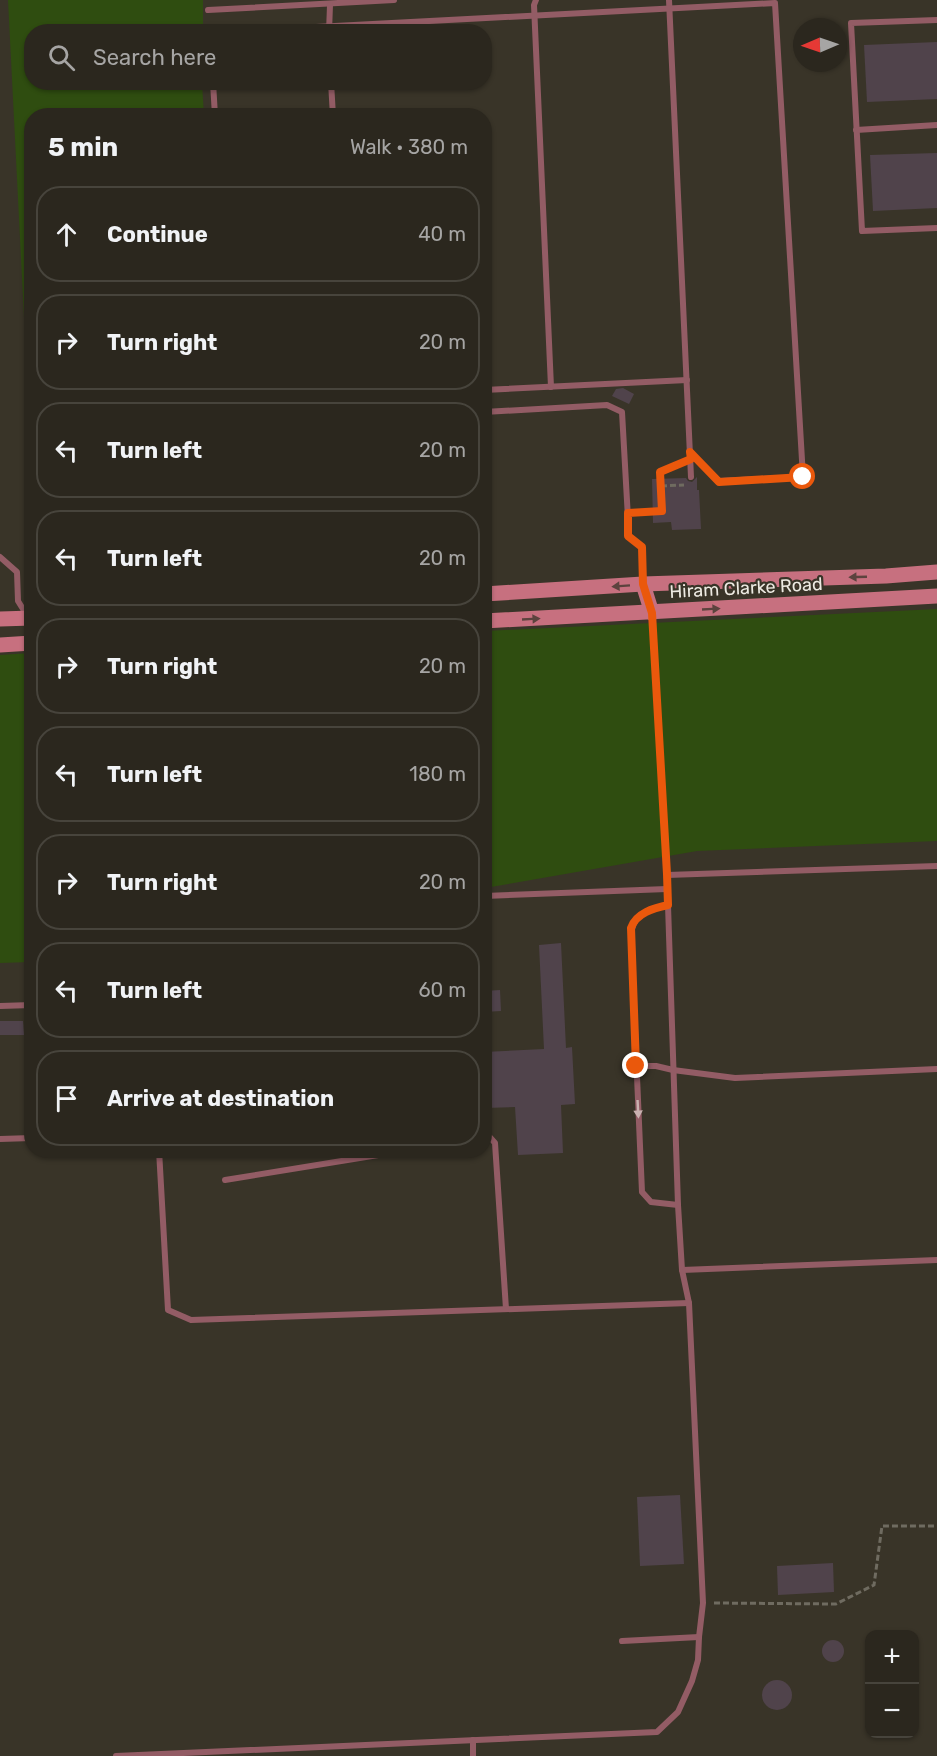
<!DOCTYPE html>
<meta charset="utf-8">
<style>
:root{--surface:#2b271e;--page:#332f27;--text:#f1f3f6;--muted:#a6a5a4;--line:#47443c}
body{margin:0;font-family:Rubik,sans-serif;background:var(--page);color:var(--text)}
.controls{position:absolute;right:18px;bottom:18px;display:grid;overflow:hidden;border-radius:12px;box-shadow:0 2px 4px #0004}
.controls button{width:54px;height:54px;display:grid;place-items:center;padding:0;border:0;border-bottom:2px solid var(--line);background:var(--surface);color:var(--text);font:30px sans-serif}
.compass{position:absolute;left:793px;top:18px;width:54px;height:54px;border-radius:50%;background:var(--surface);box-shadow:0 2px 4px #0004;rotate:268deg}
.stop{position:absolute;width:18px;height:18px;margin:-14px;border:4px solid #ea580c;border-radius:50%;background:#fff}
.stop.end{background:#ea580c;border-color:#fff;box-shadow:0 2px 6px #0008}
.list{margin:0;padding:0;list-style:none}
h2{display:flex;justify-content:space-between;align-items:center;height:78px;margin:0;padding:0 24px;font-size:26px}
h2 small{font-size:20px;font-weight:400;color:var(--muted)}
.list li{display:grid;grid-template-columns:39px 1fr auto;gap:18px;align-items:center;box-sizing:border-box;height:96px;margin:0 12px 12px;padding:0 12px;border:2px solid var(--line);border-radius:24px}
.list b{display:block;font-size:22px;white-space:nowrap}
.list em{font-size:20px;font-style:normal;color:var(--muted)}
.icon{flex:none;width:33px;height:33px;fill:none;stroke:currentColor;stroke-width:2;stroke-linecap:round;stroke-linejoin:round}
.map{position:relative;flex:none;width:937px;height:1756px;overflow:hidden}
.search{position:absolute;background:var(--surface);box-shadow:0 2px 4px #0004;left:24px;top:24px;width:468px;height:66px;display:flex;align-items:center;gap:15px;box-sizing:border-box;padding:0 21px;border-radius:24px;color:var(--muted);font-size:22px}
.panel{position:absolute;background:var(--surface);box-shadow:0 2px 4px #0004;left:24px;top:108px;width:468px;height:1050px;border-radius:24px}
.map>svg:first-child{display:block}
.green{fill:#2f4d10}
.building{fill:#50434b}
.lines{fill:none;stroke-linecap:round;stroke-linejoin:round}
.path{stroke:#6f6b60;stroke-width:3;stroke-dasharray:6 3;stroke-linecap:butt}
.lane{stroke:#935c65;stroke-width:6}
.secondary{stroke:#c7707f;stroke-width:15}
.oneway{fill:#5c433e}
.oneway2{fill:#c9b1b0}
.route{stroke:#ea580c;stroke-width:8}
.labels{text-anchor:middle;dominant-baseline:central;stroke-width:4.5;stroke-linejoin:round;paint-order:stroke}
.street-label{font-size:18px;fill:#edeae2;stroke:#393428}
</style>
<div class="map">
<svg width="937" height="1756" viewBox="0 0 937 1756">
<rect width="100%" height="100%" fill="#393428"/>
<g class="green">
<polygon points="8,0 203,0 203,31 32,32 32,82 202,83 204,115 32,116 31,456"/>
<polygon points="937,609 937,841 697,851 485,888 485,631"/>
<polygon points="31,653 31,962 0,963 0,655"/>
</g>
<g class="building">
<polygon points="937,42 937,99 867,102 864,45"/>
<polygon points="937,153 937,208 873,211 870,155"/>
<polygon points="623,388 634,394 629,404 612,396 616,389"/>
<polygon points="697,477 697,490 699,490 701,529 672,530 671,522 653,523 652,479 686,478 688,481 692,482"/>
<polygon points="561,943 566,1048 572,1047 575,1104 561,1105 563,1153 518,1155 515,1107 484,1108 484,1052 544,1049 539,945"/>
<polygon points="500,990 501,1011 484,1012 484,991"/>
<polygon points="0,1021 23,1021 24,1035 0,1035"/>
<polygon points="680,1495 684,1564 640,1566 637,1497"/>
<polygon points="833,1563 834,1592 778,1595 777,1566"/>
<circle cx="833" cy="1651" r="11"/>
<circle cx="777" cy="1695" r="15"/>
</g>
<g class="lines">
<g class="path">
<polyline points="661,486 684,485"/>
<polyline points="638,513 662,511 660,472 682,463"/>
<polyline points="714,1603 836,1604 874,1585 882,1526 937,1526"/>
</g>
<g class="lane">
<polyline points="536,0 534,5 551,387"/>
<polyline points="669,0 691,477"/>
<polyline points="208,10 394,0"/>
<polyline points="937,20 851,23 862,231 937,228"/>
<polyline points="220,32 775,3 803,477 719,481 690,452"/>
<polyline points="329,32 330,5"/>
<polyline points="213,82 215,116"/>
<polyline points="331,82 333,116"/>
<polyline points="856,130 937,125"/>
<polyline points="484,390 687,380"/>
<polyline points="484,412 607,405 622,412 629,536 642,547 643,584"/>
<polyline points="0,557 17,572 18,601 28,617"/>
<polyline points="667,875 937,866"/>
<polyline points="484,896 667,889"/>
<path d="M668,905C647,910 631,914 631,938L642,1192L651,1202L678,1205"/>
<polyline points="0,1006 32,1005"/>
<polyline points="636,1066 656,1066 673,1070 735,1078 937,1069"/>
<polyline points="484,1133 487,1134 495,1143 506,1309"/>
<polyline points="0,1139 32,1138"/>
<polyline points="159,1150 168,1310 191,1320 689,1303"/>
<polyline points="225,1180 409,1150"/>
<polyline points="682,1270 937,1260"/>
<polyline points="622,1641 699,1637"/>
<polyline points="473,1740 473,1756"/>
<polyline points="116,1756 657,1732 678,1712 692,1681 698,1660 699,1637 703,1603 689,1303 682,1270 678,1205 667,875 652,613"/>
</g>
<g class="secondary">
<polyline points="643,584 652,613"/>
<polyline points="484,594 643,584 886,576 937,572"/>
<polyline points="0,619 32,618"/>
<polyline points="484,621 937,596"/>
<polyline points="0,645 32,643"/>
</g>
</g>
<defs><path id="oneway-solid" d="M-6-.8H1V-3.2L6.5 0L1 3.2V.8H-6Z" transform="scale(1.5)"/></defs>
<g class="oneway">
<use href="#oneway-solid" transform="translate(858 577) rotate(178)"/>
<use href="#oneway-solid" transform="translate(621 586) rotate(176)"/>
<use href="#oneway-solid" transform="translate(711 609) rotate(-3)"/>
<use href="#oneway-solid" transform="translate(531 619) rotate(-3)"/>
</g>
<use class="oneway2" href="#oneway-solid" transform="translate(638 1109) rotate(87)"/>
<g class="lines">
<path class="route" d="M636,1066L631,928C636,913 654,908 668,905L667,874L652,613L643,584L642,547L628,536V513L662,511L660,472L691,459L690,452L719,482L803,477"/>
</g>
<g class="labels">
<g class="street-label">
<text transform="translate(746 588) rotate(-3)">Hiram Clarke Road</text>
</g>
</g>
</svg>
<div class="controls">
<button>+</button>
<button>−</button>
</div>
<svg class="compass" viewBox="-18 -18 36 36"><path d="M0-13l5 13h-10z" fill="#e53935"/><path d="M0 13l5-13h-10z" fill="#a6a5a4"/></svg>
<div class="stop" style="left:803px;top:477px"></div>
<div class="stop end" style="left:636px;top:1066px"></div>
<div class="search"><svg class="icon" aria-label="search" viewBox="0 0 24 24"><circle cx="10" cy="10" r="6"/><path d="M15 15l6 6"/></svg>Search here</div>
<section class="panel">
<h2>5 min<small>Walk · 380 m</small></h2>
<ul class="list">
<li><svg class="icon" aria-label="ahead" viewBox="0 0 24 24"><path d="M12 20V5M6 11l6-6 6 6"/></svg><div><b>Continue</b></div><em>40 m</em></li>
<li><svg class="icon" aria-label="right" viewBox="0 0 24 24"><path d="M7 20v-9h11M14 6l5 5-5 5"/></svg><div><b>Turn right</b></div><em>20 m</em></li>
<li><svg class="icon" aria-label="left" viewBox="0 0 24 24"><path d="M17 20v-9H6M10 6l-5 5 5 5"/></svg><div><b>Turn left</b></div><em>20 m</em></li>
<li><svg class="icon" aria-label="left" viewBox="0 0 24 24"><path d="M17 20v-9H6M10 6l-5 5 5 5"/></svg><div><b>Turn left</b></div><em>20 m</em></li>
<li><svg class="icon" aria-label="right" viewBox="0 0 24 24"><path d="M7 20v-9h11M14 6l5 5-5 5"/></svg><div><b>Turn right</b></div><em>20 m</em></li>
<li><svg class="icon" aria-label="left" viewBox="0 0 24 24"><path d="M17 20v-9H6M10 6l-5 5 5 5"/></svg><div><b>Turn left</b></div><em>180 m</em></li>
<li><svg class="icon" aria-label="right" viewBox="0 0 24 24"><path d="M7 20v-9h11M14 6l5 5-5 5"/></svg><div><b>Turn right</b></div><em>20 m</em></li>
<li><svg class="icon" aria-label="left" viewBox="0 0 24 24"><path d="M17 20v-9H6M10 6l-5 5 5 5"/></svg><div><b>Turn left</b></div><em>60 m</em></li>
<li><svg class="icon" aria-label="arrive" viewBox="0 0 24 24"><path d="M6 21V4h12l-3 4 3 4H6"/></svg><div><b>Arrive at destination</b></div></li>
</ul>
</section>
</div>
